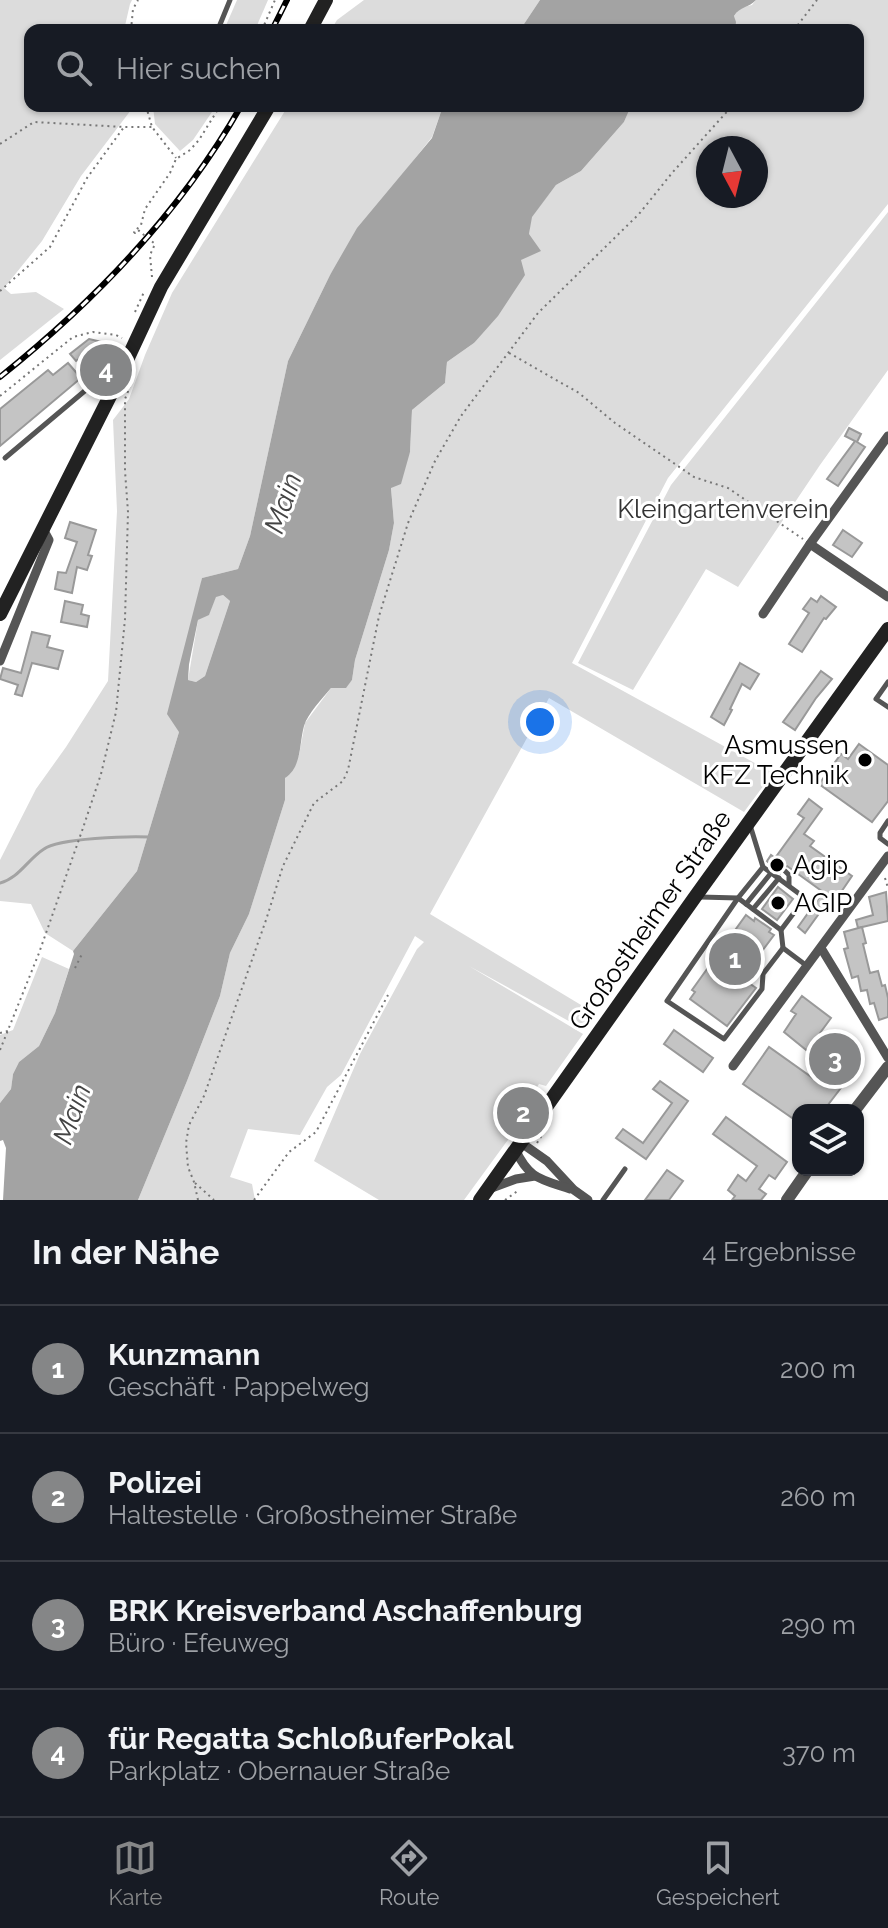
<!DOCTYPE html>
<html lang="de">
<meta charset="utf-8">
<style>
:root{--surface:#171b24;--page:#20242c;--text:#f1f3f6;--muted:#9ea1a6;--line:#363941;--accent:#858687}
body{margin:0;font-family:Raleway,sans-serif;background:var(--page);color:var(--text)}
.controls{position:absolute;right:24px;bottom:24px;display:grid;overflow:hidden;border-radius:16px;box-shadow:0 2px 6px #0004}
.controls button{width:72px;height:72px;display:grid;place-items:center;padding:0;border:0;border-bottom:2px solid var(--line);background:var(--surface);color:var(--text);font:40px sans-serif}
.compass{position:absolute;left:696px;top:136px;width:72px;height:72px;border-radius:50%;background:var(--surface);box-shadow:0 2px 6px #0004;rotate:173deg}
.you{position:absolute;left:540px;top:722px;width:28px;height:28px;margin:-20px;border:6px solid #fff;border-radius:50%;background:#1a73e8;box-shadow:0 0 0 12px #1a73e833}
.badge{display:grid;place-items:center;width:52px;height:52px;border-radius:50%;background:var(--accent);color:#fff;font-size:26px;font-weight:700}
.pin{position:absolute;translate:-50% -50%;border:4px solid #fff;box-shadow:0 2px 8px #0006}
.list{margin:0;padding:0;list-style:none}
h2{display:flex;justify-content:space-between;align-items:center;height:104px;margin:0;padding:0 32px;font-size:34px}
h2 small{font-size:26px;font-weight:400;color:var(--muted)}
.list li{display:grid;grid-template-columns:52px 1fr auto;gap:24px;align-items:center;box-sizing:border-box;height:128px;padding:0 32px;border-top:2px solid var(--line)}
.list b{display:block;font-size:30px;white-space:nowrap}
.list p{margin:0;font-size:26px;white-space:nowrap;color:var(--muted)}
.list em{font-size:26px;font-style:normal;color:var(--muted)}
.icon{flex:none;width:44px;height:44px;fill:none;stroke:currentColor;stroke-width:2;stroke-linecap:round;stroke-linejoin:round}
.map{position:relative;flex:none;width:888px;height:1200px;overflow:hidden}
.search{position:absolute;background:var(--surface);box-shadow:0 2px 6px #0004;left:24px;right:24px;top:24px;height:88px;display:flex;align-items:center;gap:20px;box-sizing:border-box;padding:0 28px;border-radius:16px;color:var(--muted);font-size:30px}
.sheet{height:616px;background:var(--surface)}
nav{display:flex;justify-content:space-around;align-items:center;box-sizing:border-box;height:112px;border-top:2px solid var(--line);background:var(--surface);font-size:22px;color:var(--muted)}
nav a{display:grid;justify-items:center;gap:4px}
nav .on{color:var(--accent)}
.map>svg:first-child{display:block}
.green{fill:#dcdcdc;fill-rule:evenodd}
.water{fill:#a3a3a3;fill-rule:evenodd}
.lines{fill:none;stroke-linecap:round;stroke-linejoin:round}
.stream{stroke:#a3a3a3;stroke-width:3}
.building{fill:#c4c4c4;stroke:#999;stroke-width:2}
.path{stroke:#777;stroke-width:2;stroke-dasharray:2 4;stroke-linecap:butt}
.service{stroke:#555;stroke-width:5}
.minor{stroke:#555;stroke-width:9}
.tertiary{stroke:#555;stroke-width:12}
.secondary{stroke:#222;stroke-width:14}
.rail-casing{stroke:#000;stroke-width:6}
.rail{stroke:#fff;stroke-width:3;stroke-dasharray:9;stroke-linecap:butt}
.poi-dot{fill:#000;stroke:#fff;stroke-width:3}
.labels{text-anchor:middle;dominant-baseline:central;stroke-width:6;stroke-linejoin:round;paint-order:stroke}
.park-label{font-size:26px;fill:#333;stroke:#fff}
.poi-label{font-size:26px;fill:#000;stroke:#fff;text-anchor:start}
.street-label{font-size:26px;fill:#000;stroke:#fff}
.water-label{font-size:28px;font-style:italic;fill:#444;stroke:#fff}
</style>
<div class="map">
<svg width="888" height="1200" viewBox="0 0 888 1200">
<rect width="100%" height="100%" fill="#fff"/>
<g class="green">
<polygon points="0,0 132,0 130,4 124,30 30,30 30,106 134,106 81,176 42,241 4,288 11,294 36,292 64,309 0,360"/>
<polygon points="237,0 268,0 255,30 224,30"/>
<polygon points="364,0 540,0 520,30 331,30 337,20"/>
<path d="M756,0H888V204L668,478L572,663L773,773L744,812L549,698L430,914L596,1014L585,1030L469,966L583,1034L546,1086L539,1084L525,1106L529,1111L464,1200H379L314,1161L360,1054L417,949L424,942L415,936L341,1075L327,1087L300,1135L248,1129L230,1177L252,1184L255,1200H138L187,1081L220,996L230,953L249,914L285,800V778L299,755L305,723L331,688L346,687L352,680L355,660L389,550L394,523L391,487L410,452L412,410L445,383L447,362L474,343L521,260L529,234L531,217L556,185L581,171L624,122L631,106H858V30H735L736,28L734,16L740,8L752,5ZM708,148H756V196H708Z"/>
<polygon points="153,106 216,106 193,140 180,151 155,124"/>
<polygon points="288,106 443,106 432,137 383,199 330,275 288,361 250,536 238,569 202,578 179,732 137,871 73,951 45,933 31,904 0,901 0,860 36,789 66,747 108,681 117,511 113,420 129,399 145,355 172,293"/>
<polygon points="888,212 888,370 820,465 738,587 706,569 633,690 578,663 671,485"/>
<polygon points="223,595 230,601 205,676 196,682 188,680 198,620 209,614 216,596"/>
<polygon points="42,957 69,969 55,1013 39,1046 19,1062 13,1074 11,1089 0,1103 0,1035 13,1030"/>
</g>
<g class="water">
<path d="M540,0H756C749,8 740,6 734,16L736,22L735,30L704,28L701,30H520Z"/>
<path d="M443,106H631L624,122L581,171L556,185L532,217L529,234L541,251L521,260L525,275L498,316L474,343L447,362L445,383L412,410L410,452L401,484L391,488L394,523L389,550L355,660L352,680L346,688H331C322,699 308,713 304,726C299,744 302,767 285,778V800L249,914L230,953L220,996L187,1081L138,1200H3L6,1148L3,1140L0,1141V1103L11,1089L13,1074L19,1062L39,1046L55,1013L74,954L73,951L137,871L179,732L167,714L202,578L238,569L250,536L288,361L330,275L357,228L432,138ZM223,595L230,601L205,676L196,682L188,680L189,664L198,620L209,615L216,597Z"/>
</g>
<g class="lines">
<path class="stream" d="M0,883C19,878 28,859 44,849C59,838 130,836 150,837"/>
</g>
<g class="building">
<polygon points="89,339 106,343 104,352 92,349 76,361 70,354"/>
<polygon points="68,363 81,378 0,446 0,409 48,370 53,375"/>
<polygon points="849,428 861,434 857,442 865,447 838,486 827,479 855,441 845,436"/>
<polygon points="70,522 96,530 88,555 92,556 87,570 77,567 72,593 55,589 58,572 66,573 77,542 65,538"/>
<polygon points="843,530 862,543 852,557 833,545"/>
<polygon points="821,596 836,607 826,619 824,618 802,652 789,644 809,613 803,609 811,598 817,602"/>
<polygon points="65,601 83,605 81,614 89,616 87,627 61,622"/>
<polygon points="32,632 50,636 47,647 63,651 58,669 32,663 22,696 15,694 18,685 0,679 3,668 21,673"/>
<polygon points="740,663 759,674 750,689 742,684 730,709 732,710 724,725 711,717"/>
<polygon points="821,671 832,679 816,698 795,730 783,722"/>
<polygon points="859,744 888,765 888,801 872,822 819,784 841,754 848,759"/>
<polygon points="809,799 822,809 804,834 814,841 810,846 852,876 835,901 831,897 805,933 798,927 823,892 787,866 782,867 780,873 767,861 771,855 775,858 804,818 798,814"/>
<polygon points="778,887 793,899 777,920 762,909"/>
<polygon points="886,892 888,921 858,928 856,920 873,915 869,897"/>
<polygon points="746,915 754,921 755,918 771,929 769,932 774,935 742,978 756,988 727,1026 690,999 695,992 692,990"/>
<polygon points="862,927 866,943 863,944 870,973 878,971 882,986 885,985 888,998 888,1017 879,1020 874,1003 870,1004 867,990 861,991 858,976 852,978 844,949 848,948 844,932"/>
<polygon points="802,996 831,1018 820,1033 860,1063 824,1110 798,1110 798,1122 743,1084 769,1047 817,1081 827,1067 784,1032 796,1014 791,1011"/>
<polygon points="674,1030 713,1058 703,1072 664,1044"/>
<polygon points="660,1081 688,1101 646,1159 616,1138 623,1129 643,1143 672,1103 653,1089"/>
<polygon points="726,1117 787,1162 775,1179 769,1175 759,1189 766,1194 761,1200 732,1200 735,1196 728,1190 738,1175 746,1181 757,1166 713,1134"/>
<polygon points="667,1170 683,1181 669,1200 645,1200"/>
</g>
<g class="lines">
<g class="path">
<polyline points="131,30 133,9 138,0"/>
<polyline points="262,30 275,0"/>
<polyline points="794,30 817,0"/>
<polyline points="146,106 152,127 176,158"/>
<polyline points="0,144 34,122 124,127 152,127"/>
<polyline points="152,277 150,255 155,244 138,230 135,233 134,232 141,225 145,209 170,173 176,159 190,150 199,140 220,106"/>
<polyline points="0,291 50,247 87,178 124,127"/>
<polyline points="135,312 144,292"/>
<polyline points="509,353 579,393 615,423 694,477 728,488 803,539"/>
<polyline points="0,396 73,337 93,332 116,335 122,338"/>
<polyline points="885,878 888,888"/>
<polyline points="75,968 83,952"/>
<polyline points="0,1033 8,1031"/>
<polyline points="0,1050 39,953 83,828 101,774 116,712 125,619 128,512 125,471 125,399 132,381"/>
<polyline points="537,1143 544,1132"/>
<polyline points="195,1183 214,1200"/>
<polyline points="198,1200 194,1182 188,1167 186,1143 189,1125 204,1096 266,920 283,866 314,803 343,781 348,770 379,616 408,523 435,461 461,416 538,313 639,214 672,173 732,106"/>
<polyline points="254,1200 289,1152 316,1132 388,995"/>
<polyline points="505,1200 519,1190"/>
</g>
<g class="service">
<polyline points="215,30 219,27 230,0"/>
<polyline points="5,458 93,384 111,392"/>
<polyline points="888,682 876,699 888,707"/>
<polyline points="888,821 880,833 880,838 888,844"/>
<polyline points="750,825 763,867 805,898 781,930 738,898 667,1001 724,1039 762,989 763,974 783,948 807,966"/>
<polyline points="785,871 789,875 789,885"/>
<polyline points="700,897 738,898 763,867"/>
<polyline points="746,904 771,873"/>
<polyline points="753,909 779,878"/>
<polyline points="781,930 783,948"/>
<polyline points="603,1200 625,1169"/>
</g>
<g class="minor">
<polyline points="810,544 888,597"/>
<polyline points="763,614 810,544 888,436"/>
<polyline points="0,661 49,540 43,529"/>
<polyline points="821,948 888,1058"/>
<polyline points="733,1066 888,856"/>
<polyline points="520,1142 547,1161 574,1190 588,1200"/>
<path d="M515,1149C529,1179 540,1179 570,1189"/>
<polyline points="489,1189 516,1179 535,1176"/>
</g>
<g class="tertiary">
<polyline points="855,1110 888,1067"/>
<polyline points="787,1200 808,1170"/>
</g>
<g class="secondary">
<polyline points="310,30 326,0"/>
<polyline points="0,614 112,392 161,287 269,106"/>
<polyline points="480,1200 695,897 888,629"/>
</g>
<defs>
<g id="rail">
<polyline points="272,30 287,0"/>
<path d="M0,377C95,301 180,213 241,106"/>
</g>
</defs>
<use href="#rail" class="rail-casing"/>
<use href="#rail" class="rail"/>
</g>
<g class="poi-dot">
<circle cx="865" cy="760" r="8"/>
<circle cx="777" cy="865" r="8"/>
<circle cx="778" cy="903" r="8"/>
</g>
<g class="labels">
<g class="park-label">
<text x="723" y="509">Kleingartenverein</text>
</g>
<g class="poi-label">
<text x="849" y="745" text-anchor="end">Asmussen<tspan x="849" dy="30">KFZ Technik</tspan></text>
<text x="793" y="865">Agip</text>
<text x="794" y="903">AGIP</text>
</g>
<g class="street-label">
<text transform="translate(650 920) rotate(-55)">Großostheimer Straße</text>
</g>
<g class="water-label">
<text transform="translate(283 503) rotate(-71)">Main</text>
<text transform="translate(72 1114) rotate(-70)">Main</text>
</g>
</g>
</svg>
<div class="controls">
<button><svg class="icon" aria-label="layers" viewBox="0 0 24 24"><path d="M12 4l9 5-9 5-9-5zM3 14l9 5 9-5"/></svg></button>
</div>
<svg class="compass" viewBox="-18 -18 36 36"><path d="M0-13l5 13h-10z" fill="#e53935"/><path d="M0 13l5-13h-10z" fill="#9ea1a6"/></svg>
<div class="you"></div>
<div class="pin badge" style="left:735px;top:959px">1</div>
<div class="pin badge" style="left:523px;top:1113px">2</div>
<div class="pin badge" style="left:835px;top:1059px">3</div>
<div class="pin badge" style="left:106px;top:370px">4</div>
<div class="search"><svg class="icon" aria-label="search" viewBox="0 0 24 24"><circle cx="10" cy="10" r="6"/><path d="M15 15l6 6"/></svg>Hier suchen</div>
</div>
<section class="sheet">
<h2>In der Nähe<small>4 Ergebnisse</small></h2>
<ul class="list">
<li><span class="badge">1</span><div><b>Kunzmann</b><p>Geschäft · Pappelweg</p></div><em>200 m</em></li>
<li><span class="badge">2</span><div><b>Polizei</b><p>Haltestelle · Großostheimer Straße</p></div><em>260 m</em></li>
<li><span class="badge">3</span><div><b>BRK Kreisverband Aschaffenburg</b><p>Büro · Efeuweg</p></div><em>290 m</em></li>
<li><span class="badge">4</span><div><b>für Regatta SchloßuferPokal</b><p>Parkplatz · Obernauer Straße</p></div><em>370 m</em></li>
</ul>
</section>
<nav>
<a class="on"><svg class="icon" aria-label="map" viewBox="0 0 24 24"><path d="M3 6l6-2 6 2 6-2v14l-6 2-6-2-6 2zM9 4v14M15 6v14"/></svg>Karte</a>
<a><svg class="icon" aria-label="directions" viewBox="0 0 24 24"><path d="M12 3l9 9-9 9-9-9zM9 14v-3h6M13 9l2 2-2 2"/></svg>Route</a>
<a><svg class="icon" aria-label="saved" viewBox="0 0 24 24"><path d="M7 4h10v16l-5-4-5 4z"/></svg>Gespeichert</a>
</nav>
